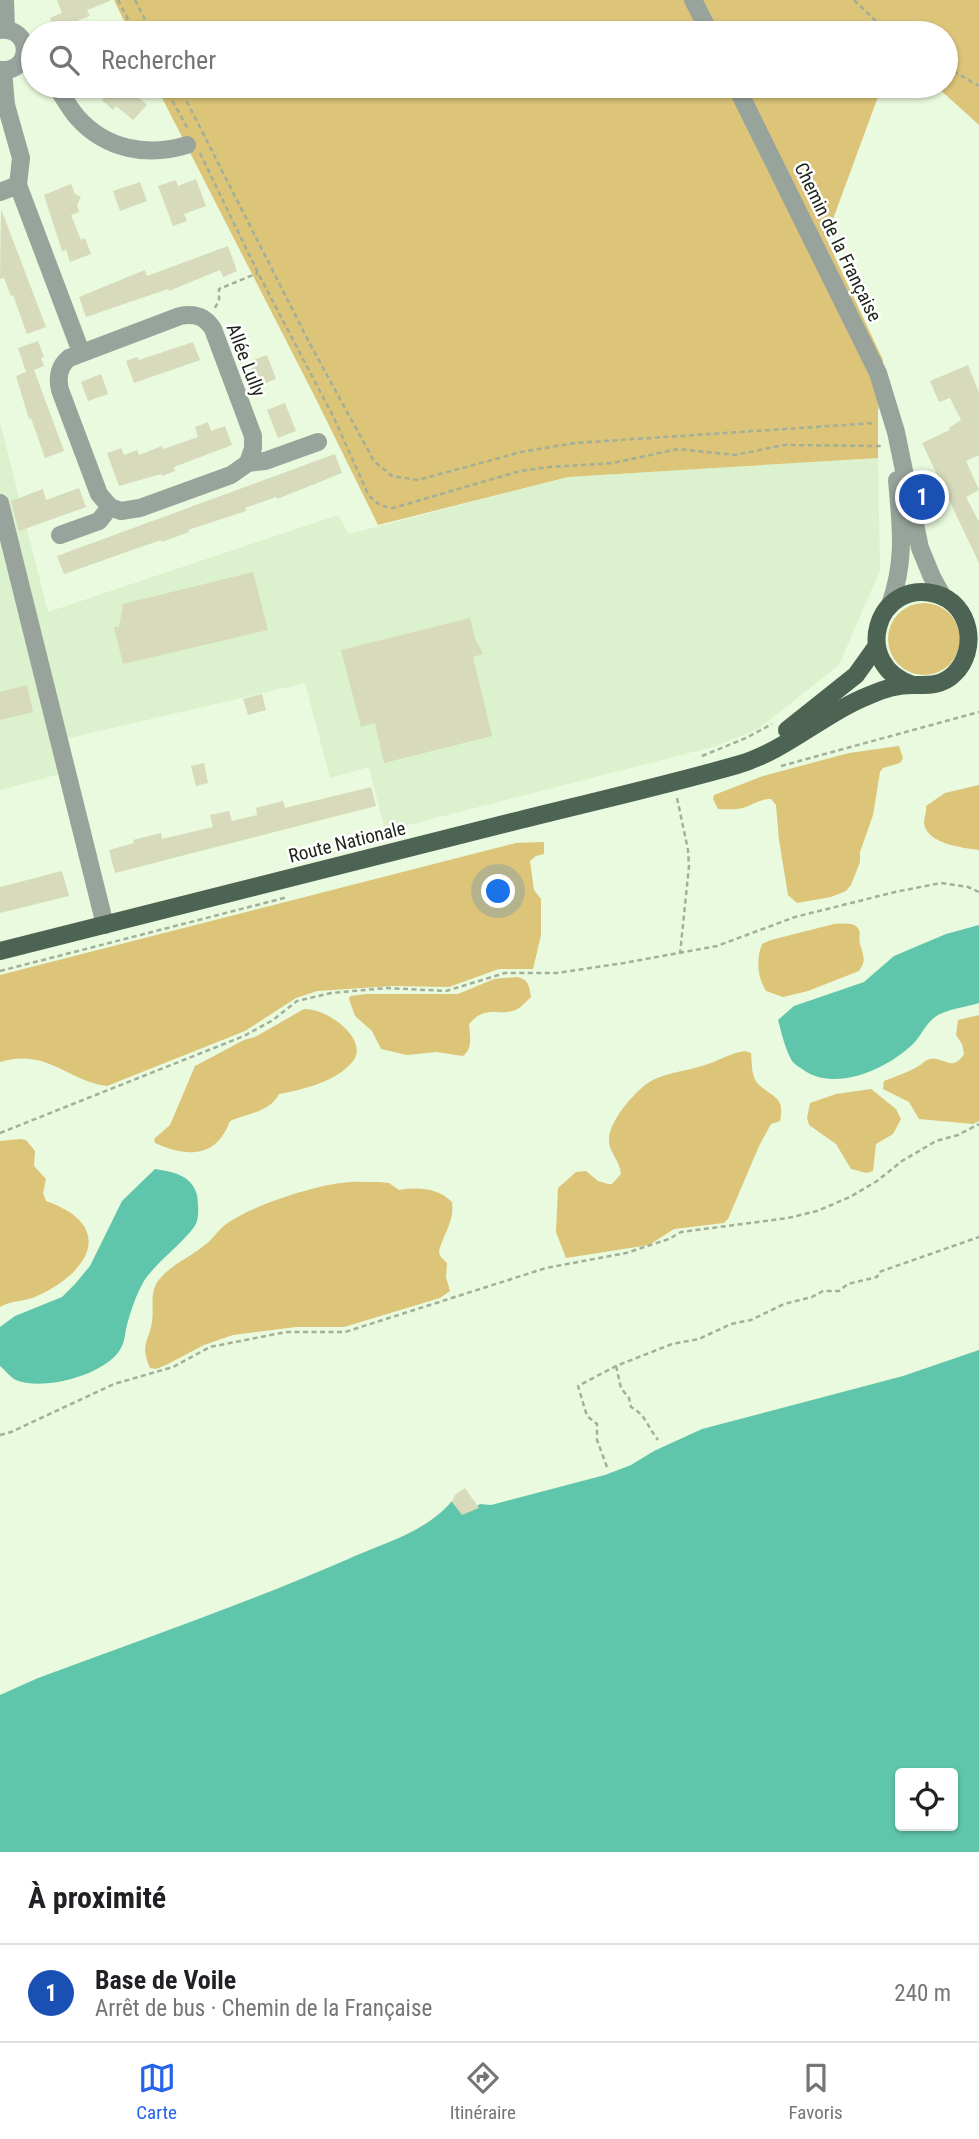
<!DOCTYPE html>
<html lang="fr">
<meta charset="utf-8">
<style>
:root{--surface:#fff;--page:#f6f6f6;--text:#202124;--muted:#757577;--line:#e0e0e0;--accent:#2563eb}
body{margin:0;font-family:"Roboto Condensed",sans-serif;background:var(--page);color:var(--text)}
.controls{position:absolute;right:21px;bottom:21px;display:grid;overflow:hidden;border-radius:7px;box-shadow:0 2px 5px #0004}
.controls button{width:63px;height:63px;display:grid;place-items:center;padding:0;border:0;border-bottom:2px solid var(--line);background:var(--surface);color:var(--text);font:35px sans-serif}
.you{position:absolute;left:499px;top:892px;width:24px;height:24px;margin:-18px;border:5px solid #fff;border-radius:50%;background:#1a73e8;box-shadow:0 0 0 10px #1a73e833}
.badge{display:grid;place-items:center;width:46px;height:46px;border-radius:50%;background:var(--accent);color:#fff;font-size:23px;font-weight:700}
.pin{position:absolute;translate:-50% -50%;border:4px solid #fff;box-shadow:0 2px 7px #0006}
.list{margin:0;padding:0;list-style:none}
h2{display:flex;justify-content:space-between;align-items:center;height:91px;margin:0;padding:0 28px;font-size:30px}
h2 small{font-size:23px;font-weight:400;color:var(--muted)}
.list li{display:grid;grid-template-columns:46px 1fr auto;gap:21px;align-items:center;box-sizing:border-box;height:98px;padding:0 28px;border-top:2px solid var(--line)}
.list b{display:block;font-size:26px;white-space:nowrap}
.list p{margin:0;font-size:23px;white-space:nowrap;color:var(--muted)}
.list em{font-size:23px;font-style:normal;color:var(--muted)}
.icon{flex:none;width:38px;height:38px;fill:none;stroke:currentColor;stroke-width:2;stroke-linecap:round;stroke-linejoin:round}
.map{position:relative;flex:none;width:979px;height:1852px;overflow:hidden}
.search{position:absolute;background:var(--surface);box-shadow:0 2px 5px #0004;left:21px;right:21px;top:21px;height:77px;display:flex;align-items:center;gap:18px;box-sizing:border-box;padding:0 24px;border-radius:38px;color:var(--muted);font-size:26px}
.sheet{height:189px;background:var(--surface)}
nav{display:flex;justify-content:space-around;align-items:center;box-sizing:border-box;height:98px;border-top:2px solid var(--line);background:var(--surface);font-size:19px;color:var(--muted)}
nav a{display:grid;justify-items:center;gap:4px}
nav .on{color:var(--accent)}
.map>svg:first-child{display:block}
.built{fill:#dcf1ce}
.green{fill:#dcc479}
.water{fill:#5fc6ab;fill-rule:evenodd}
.building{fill:#d7dabb}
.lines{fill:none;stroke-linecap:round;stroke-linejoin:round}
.path{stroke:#a2af99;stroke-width:2.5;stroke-dasharray:5 3.5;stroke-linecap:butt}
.minor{stroke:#98a49b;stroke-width:18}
.major{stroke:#4d6353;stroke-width:18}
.labels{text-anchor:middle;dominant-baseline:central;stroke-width:5;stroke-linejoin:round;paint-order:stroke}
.street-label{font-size:19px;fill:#1d2319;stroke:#fff}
</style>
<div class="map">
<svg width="979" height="1852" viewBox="0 0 979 1852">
<rect width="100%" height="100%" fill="#e9fade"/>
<polygon class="built" points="0,422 48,612 338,515 349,534 568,477 878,458 880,570 839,665 758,729 716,746 385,831 369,767 330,778 305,683 52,742 60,774 0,790"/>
<g class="green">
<polygon points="114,0 979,0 979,125 936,86 946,86 946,33 130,33"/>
<polygon points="156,86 882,86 826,238 883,360 878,411 878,458 568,477 378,525 318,403"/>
<circle cx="924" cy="639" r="36"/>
<path d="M899,746L903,758L900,763L883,768L880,772L873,815L860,852V862L851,885L846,891L831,897L797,903L788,895L779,840L776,805L771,799C760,799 753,805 743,808C735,810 726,809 718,809L713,799L714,795L763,776L849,753Z"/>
<path d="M979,785V850C964,848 926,844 924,823C924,817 927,812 926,806L945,793Z"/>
<path d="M544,842V854L536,856L530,861L534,890L541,899V935L533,969H499L449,987L393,986L317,991L296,998L245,1031L107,1086C66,1080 47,1048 0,1062V975L516,843Z"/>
<path d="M834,924C840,924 852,922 857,927C862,932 858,938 860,944C863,955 867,960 859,971L808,991L783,997L766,991C757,976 756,960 762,944L771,940Z"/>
<path d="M517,977C529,979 529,986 531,997C525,1002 520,1010 512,1011C494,1015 485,1006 469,1024C470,1036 473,1048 463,1056L436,1052L407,1055L381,1049L372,1031L355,1016L349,999L350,996L367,994H458L494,979Z"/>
<path d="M304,1009C324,1007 370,1038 353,1061C338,1081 302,1090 279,1094C269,1113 247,1113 230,1121C216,1159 186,1157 155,1143L154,1139L170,1125L195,1066L244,1040L255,1037Z"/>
<path d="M979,1015V1121L973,1124L919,1119L909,1102L883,1089L884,1081C896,1076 910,1072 920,1065C926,1062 923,1061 930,1059C944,1056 952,1073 964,1054L962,1044L956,1035L958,1020Z"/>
<path d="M745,1051L751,1053C752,1063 751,1078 759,1085C774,1098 785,1097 780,1121L771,1124L759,1146L728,1219L724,1223L674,1229L649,1245L566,1258L556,1232L558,1188L576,1172L586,1171L598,1181L608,1184H612L621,1174C620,1160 608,1152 609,1139C609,1121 637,1088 653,1080C669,1072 688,1071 705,1065C719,1061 730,1053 745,1051Z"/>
<polygon points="871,1089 896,1109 901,1119 893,1134 876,1144 873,1171 867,1173 851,1169 836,1144 809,1125 807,1118 810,1103 836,1094"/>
<path d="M20,1139L26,1140L35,1151L34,1166L46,1179L43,1193L46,1201C117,1226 89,1273 37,1296C25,1302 11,1300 0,1307V1141Z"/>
<path d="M379,1182L389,1183L399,1190C418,1187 438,1188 452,1202C455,1220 443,1235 439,1251L440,1256L447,1263L446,1277L450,1291L440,1298L344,1327H296L233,1335L204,1345L166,1365L156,1369L150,1368C140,1344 148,1344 152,1322C154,1309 150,1296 156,1284C168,1265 190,1258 206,1244C213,1239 218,1230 225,1225C251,1206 309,1187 341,1183C354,1181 367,1182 379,1182Z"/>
</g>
<g class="water">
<path d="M979,925V1003C966,1007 949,1009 938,1015C926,1022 922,1035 913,1044C888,1068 838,1092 805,1071C801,1068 795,1065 792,1061C785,1049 782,1034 778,1020L794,1006L864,982L894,956L946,934Z"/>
<path d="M155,1169C173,1172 192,1175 197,1195C198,1203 199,1213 197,1221C194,1234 154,1264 144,1281C136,1295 131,1310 127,1325C125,1332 125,1340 122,1346C110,1374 43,1392 16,1380C11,1378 5,1370 0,1366V1327L15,1316L62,1297L75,1284L90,1266L122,1201Z"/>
<path d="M979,1350V1852H0V1695L38,1678C141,1640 245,1604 346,1560C383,1543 425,1533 452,1501L464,1514L480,1504L491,1505L605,1475L631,1465L654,1451L702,1429L903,1376ZM900,1773H953V1826H900Z"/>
</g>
<g class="building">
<polygon points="57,0 110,0 110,1 87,10 90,16 55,29 50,18 62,13"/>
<polygon points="115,86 125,86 147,105 133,120 116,106 113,110 102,100"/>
<polygon points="196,179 206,206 184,214 187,221 173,226 158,186 176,180 178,186"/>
<polygon points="140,182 147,201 120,211 113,191"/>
<polygon points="71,184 75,194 81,197 77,205 79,212 71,215 81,240 85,238 91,254 70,262 66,250 62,251 44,195"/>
<polygon points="1,209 46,327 27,334 13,295 11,296 4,278 0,279"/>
<polygon points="228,246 237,271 223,277 220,270 169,291 168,289 86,317 79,297 145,270 147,276"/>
<polygon points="38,341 44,357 41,358 44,366 34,370 64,451 45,458 31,418 29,419 16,376 26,372 18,348"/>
<polygon points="193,342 200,360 134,383 126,361 137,357 139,360"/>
<polygon points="267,355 276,379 258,386 248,362"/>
<polygon points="968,365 979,393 979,455 966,461 979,490 966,497 979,522 979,563 922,443 950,430 949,428 961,420 950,398 939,402 930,381"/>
<polygon points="101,374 108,394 88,401 81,382"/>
<polygon points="285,403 296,431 278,438 267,410"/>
<polygon points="208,422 211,431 225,426 232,445 174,467 175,471 162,476 161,474 119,486 107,453 121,448 124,455 137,450 139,455 162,446 163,449 198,437 195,427"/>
<polygon points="335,454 342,473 277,499 276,497 245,508 246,511 188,530 189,532 162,542 161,540 64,574 57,556"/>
<polygon points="79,488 86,507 19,531 11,501 43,489 46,500"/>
<polygon points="253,572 268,630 123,664 114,627 119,627 123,604"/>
<polygon points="470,618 475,639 483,654 473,657 492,736 384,763 375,723 361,727 341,650"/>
<polygon points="27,685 33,712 0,720 0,692"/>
<polygon points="262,694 266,710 248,715 243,699"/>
<polygon points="204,763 208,783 196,786 191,766"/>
<polygon points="371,787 376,806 115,873 109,850 134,843 133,840 161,833 162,839 213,827 210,815 229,811 232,821 257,815 256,808 283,801 285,808"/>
<polygon points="62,871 69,896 0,913 0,887"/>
<polygon points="465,1488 479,1508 462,1515 452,1502 455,1495"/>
</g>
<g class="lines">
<g class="path">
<polyline points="118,0 135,33"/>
<polyline points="135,0 152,33"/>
<polyline points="854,0 888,33"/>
<polyline points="946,67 979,86"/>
<polyline points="164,86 188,129"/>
<polyline points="179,86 310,344 374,461 392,476 418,480 521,452 575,443 875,423"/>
<path d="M200,153L258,273L334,418L368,494C375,503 382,507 393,508L520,471L549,467L613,463L678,449L735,455L784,445L881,446"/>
<polyline points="215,308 219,300 219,289 258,273"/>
<polyline points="702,756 746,738 772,724"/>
<polyline points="781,766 979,712"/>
<polyline points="677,798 688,850 689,866 680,954"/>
<polyline points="0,971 288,897"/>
<polyline points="0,1133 244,1036 273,1020 297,1001 331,993 387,988 446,991 505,973 557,973 624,963 717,946 795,917 895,892 941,883 968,887 979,892"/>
<path d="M616,1366L621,1388L629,1398L631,1407C646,1415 647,1426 658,1440"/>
<polyline points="0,1435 11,1432 114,1384 173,1367 210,1347 286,1332 345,1332 546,1268 626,1253 669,1239 681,1232 788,1218 817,1211 850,1197 877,1181 902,1161 936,1141 958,1135 979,1124"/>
<polyline points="607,1467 597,1440 597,1424 587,1416 578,1386 616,1366 672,1344 699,1339 731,1324 751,1320 784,1304 812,1297 823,1291 839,1291 848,1284 877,1277 879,1272 979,1237"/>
</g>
<g class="minor">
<polyline points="5,0 6,29"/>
<polyline points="693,0 710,33"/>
<path d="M0,30C33,27 33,73 0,70"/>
<polyline points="3,70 6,105 21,158 18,185"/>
<path d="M56,86C63,96 69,108 77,117C106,150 148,157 187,145"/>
<polyline points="736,86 878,373 896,432 920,548 932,577 943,597"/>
<polyline points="18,185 81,352"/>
<polyline points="0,192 18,185"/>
<polyline points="0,503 105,925"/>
<path d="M110,507L99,494L60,390C57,378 59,366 69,358L180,316C195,313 205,316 213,329L253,436V448L248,463"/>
<polyline points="60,535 99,521 110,507 121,511 140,508 231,475 248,463 265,461 318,442"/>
<path d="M890,605C906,559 901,527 897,480"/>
</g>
<g class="major">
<polyline points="787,730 856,675 876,647"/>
<path d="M0,951C170,908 341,865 512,822C587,803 663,786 737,765C786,751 824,713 870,695C883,689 899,685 913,685C928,685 942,686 954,674C979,650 971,604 936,594C876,578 850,665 913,685"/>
</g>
</g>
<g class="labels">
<g class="street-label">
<text transform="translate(838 242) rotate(64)">Chemin de la Française</text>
<text transform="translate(246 360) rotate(69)">Allée Lully</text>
<text transform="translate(347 842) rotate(-14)">Route Nationale</text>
</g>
</g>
</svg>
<div class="controls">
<button><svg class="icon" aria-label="locate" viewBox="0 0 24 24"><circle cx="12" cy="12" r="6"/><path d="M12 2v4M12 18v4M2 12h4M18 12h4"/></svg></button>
</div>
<div class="you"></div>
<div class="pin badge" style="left:922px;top:497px;background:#1a4fb4">1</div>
<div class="search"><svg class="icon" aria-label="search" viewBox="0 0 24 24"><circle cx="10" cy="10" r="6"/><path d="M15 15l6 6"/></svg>Rechercher</div>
</div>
<section class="sheet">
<h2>À proximité<small></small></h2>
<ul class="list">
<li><span class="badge" style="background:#1a4fb4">1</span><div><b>Base de Voile</b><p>Arrêt de bus · Chemin de la Française</p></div><em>240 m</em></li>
</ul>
</section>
<nav>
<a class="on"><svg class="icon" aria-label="map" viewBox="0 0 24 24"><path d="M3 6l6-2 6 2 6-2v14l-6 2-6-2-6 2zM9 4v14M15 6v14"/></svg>Carte</a>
<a><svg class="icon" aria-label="directions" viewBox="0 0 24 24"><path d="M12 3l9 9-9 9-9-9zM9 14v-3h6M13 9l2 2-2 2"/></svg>Itinéraire</a>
<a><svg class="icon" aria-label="saved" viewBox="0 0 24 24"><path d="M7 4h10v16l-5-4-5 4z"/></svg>Favoris</a>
</nav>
